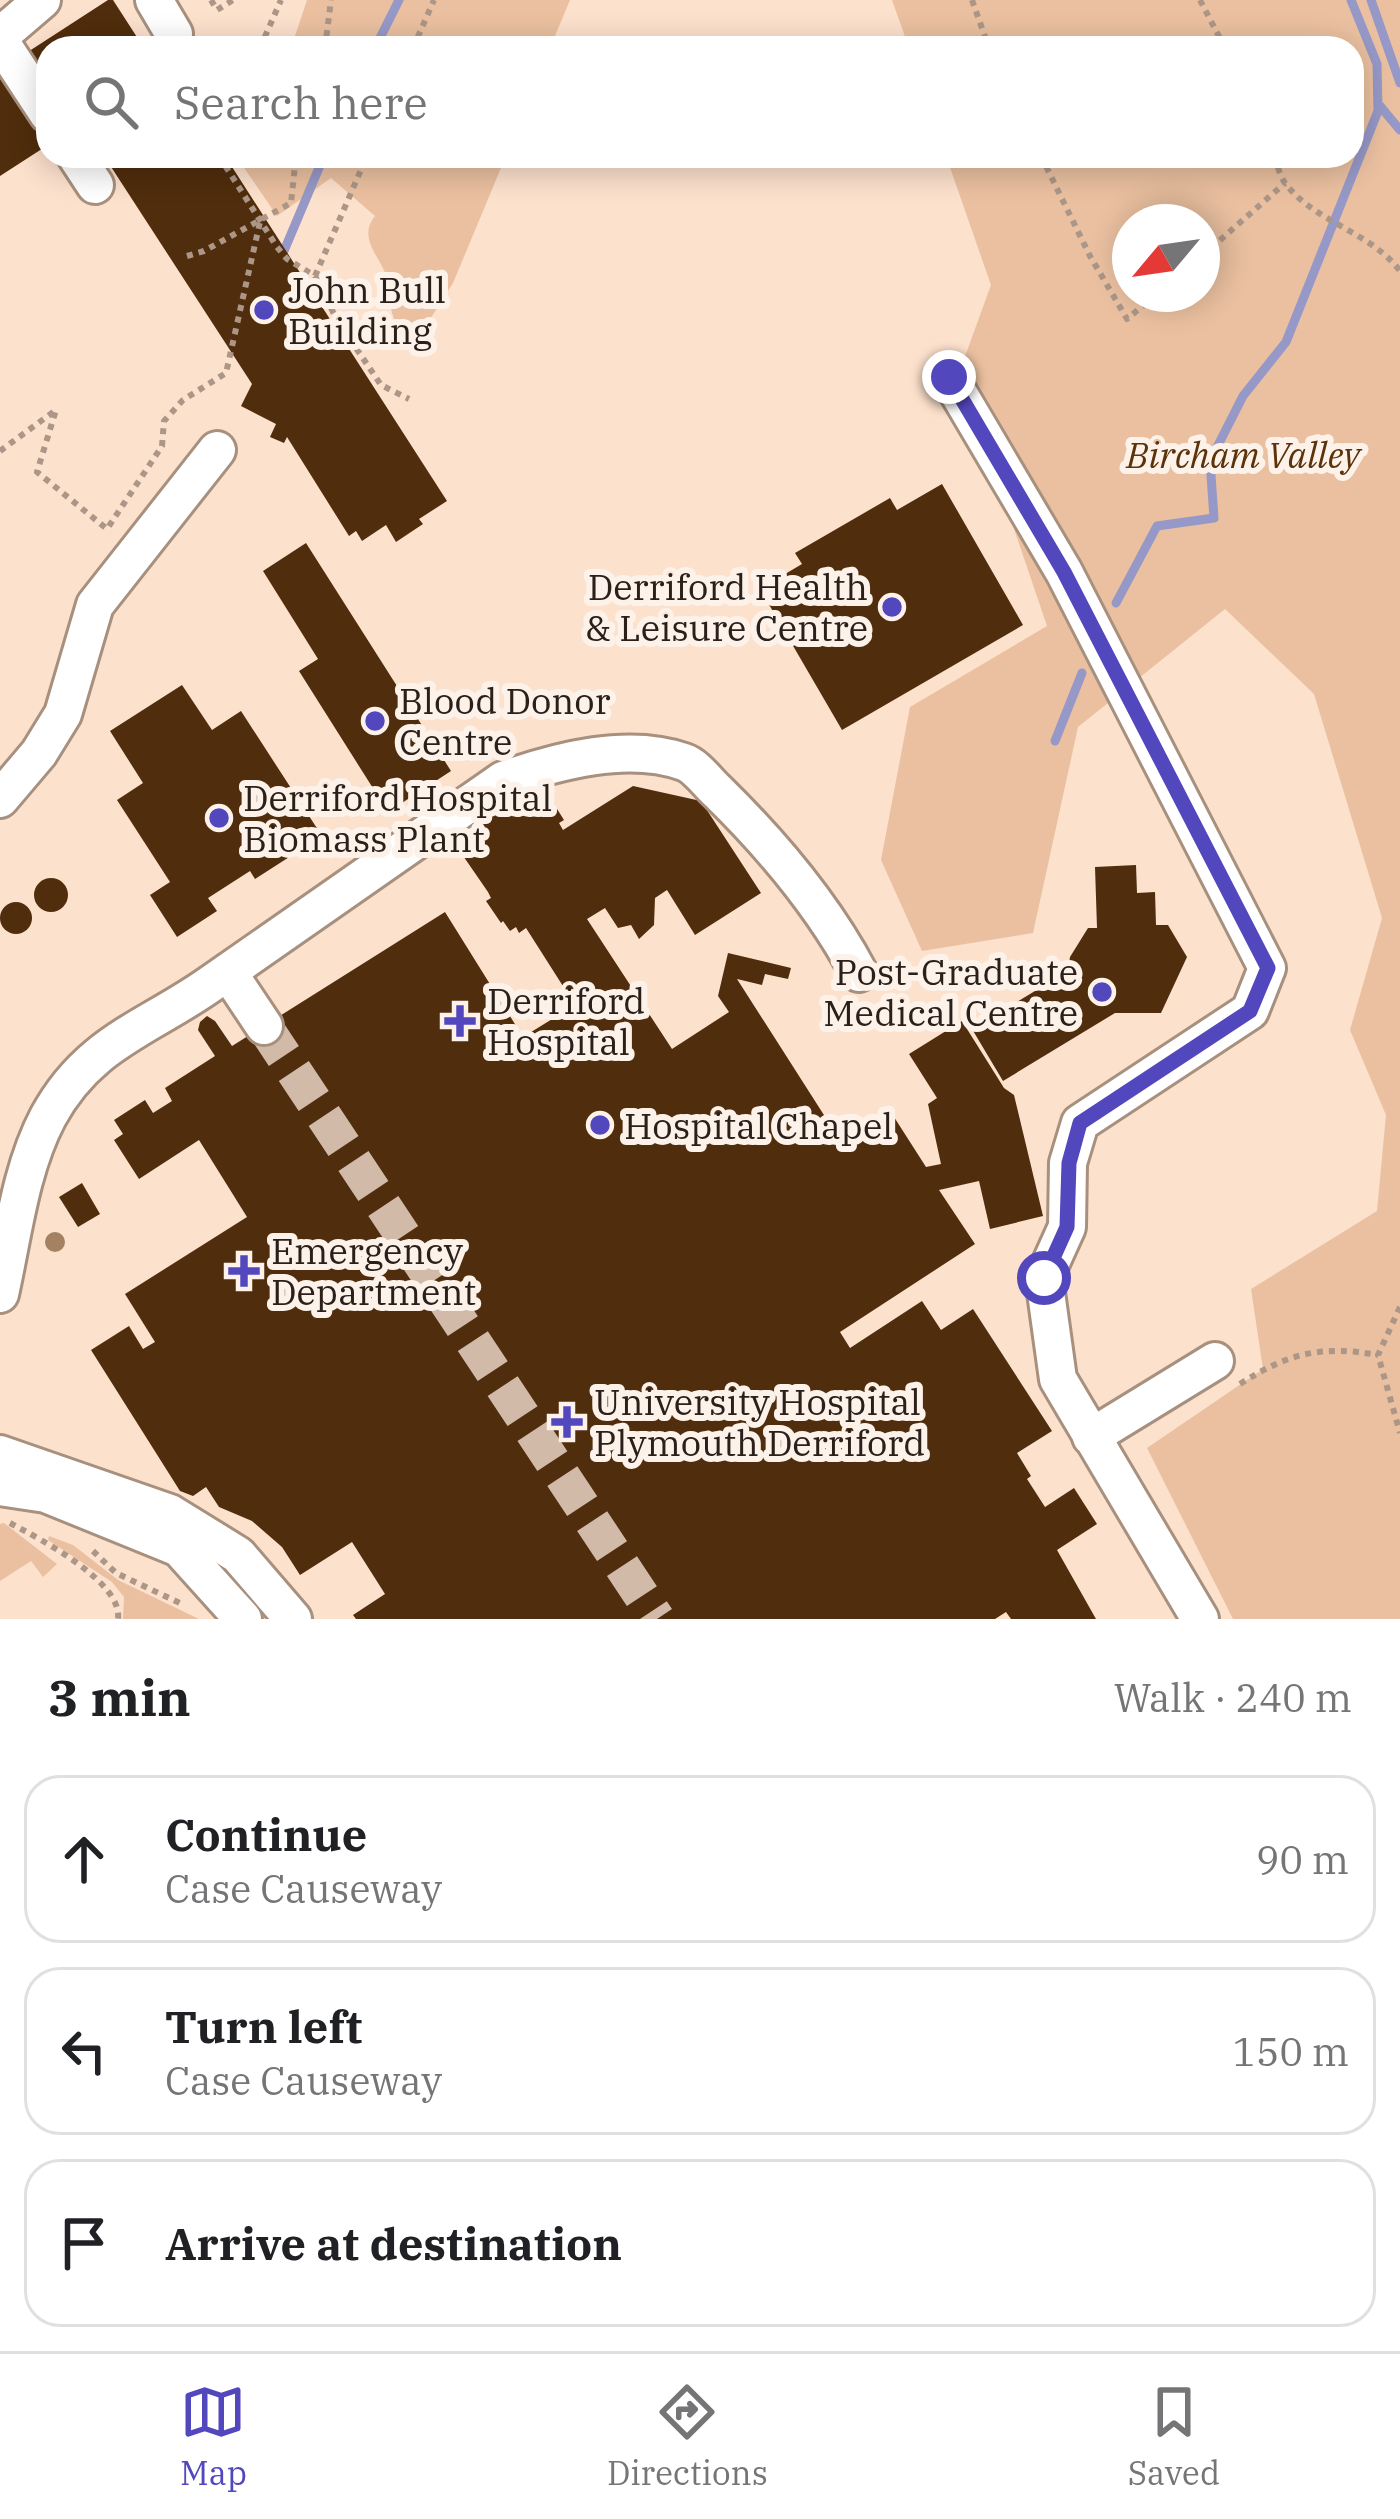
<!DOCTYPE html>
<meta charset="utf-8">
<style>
:root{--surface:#fff;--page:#f6f6f6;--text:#202124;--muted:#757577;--line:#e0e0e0;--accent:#5347be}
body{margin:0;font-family:"IBM Plex Serif",serif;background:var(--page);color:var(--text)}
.compass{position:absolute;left:1112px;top:204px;width:108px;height:108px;border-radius:50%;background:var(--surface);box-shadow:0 6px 30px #0003;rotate:241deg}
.stop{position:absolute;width:36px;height:36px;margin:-27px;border:9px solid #5347be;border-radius:50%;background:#fff}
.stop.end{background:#5347be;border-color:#fff;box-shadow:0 3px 12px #0008}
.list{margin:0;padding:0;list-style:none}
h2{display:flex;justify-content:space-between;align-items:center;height:156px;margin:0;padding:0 48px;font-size:51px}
h2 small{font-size:39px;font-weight:400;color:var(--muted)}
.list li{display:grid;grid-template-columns:78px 1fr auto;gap:36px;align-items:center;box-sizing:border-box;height:168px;margin:0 24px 24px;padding:0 24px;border:3px solid var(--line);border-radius:36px}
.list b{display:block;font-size:45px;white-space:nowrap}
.list p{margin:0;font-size:39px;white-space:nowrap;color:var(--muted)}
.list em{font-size:39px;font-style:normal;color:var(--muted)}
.icon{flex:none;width:66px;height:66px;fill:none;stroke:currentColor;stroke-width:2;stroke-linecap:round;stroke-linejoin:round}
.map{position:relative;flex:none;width:1400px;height:1619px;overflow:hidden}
.search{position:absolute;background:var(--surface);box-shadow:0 6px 30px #0003;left:36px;right:36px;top:36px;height:132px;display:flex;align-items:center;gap:30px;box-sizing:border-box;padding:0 42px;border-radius:36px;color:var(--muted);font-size:45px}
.sheet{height:732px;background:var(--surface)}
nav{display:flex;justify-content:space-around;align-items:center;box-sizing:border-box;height:168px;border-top:3px solid var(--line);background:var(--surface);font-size:33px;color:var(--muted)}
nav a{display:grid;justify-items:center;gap:6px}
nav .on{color:var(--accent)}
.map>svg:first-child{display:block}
.green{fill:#eac0a0;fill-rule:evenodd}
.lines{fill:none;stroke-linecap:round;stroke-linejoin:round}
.stream{stroke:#9698c7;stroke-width:9}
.building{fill:#502d0c}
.minor-tunnel{stroke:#d2baa9;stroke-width:36;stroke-dasharray:36 18;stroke-linecap:butt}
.minor-casing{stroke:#a8907e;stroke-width:42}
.path{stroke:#ab9687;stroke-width:6;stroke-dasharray:6 6;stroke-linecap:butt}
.minor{stroke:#fff;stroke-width:36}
.tree{fill:#a38161}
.route{stroke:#5347be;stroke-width:15}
.poi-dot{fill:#5347be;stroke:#fcf2ea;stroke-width:4.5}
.labels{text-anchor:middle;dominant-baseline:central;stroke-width:12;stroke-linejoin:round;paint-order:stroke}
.poi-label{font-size:36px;fill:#2a2019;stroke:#fcf2ea;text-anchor:start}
.park-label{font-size:36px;font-style:italic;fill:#5b3209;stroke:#fcf2ea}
</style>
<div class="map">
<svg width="1400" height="1619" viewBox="0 0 1400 1619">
<rect width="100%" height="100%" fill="#fce1cd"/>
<g class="green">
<polygon points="307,0 570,0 550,48 291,48"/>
<path d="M892,0H1400V1619H1233L1147,1448L1263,1369L1251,1289L1377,1211L1386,1115L1350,1030L1382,918L1314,694L1225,609L1078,727L1033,933L922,951L881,860L910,707L1047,626L960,370L991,285L946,156H1352V48H909ZM1130,222H1202V294H1130Z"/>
<path d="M236,156H506L453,283L427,324L409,328L396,323C389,309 391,301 389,286C386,260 355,241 375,216L331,178L277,216Z"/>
<polygon points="4,1523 57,1564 43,1577 31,1561 0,1581 0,1524"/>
<polygon points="49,1536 73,1545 118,1580 199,1619 123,1619 124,1597 112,1582 48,1540"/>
</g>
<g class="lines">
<g class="stream">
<polyline points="1371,0 1400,83"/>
<polyline points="375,48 399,0"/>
<polyline points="1380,106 1400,130"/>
<polyline points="281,258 324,156"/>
<polyline points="1116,603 1157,526 1214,518 1210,461 1243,396 1286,342 1378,111 1377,64 1351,0"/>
<polyline points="1055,741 1082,673"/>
</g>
</g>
<g class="building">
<polygon points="108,0 113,0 144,48 48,48 48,145 0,176 0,70"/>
<polygon points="104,156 225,156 447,501 419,519 423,524 396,542 386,525 362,541 356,531 349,536 287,437 284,443 270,437 276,424 241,406 252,384"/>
<polygon points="942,484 1023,625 842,730 760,589 802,564 795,553 890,498 897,510"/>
<polygon points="306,543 451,771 388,812 299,671 318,659 263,571"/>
<polygon points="182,685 212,730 241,711 322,836 255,879 250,871 208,898 217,911 177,937 150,895 170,882 117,800 143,783 110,731"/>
<polygon points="537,777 564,820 559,823 563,830 633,786 701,801 761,893 695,935 667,890 655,898 654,925 639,939 631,925 618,928 605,908 587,919 672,1049 729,1012 718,996 728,953 791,968 788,979 765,974 762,985 737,979 845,1148 894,1117 926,1167 941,1164 928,1104 937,1098 909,1054 962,1021 1004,1088 1014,1095 1043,1216 990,1229 979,1181 939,1190 975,1244 840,1332 850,1348 922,1301 941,1330 973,1309 1052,1431 1017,1453 1031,1476 1027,1479 1045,1507 1074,1488 1097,1524 1057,1550 1096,1619 1011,1619 1006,1612 995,1619 356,1619 353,1615 385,1594 352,1542 300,1575 282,1547 252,1521 219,1507 206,1487 193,1496 180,1491 91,1350 129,1326 143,1349 155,1342 125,1294 247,1217 199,1140 139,1179 114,1140 123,1134 114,1120 145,1100 153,1113 172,1101 165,1088 215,1056 198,1030 200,1022 207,1016 215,1021 232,1046 445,912 523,1037 575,1005 526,928 519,933 516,927 510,931 503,921 501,923 486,901 491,898 488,892 448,834"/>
<polygon points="1136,865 1137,893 1155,892 1156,925 1168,925 1187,957 1161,1013 1115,1013 1003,1081 972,1029 1068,971 1070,957 1088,928 1097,928 1095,867"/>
<circle cx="51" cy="895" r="17"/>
<circle cx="16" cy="918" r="16"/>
<polygon points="82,1183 100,1214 78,1227 59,1197"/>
</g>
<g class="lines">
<polyline class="minor-tunnel" points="264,1026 657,1619"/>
<defs>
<g id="minor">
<polyline points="154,0 174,34"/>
<polyline points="0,36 42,0"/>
<polyline points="0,41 48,114"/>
<polyline points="76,156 95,185"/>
<polyline points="949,377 1064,572 1267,968 1250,1011 1080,1123 1068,1163 1067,1227 1044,1278 1058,1379 1200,1619"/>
<polyline points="0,799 39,753 63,714 95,605 217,450"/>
<polyline points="228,972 264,1026"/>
<path d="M0,1294C13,1236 20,1170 48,1117C88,1043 146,1029 209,985C307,916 405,848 503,780C557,761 628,742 684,762C696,766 708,783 718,792C773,846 823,905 859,973"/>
<polyline points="1091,1437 1215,1361"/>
<polyline points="0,1454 170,1513 238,1555 293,1619"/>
<polyline points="0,1487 46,1494 179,1548 243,1619"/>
</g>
</defs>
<use href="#minor" class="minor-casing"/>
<g class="path">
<polyline points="211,0 217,10 233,0"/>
<polyline points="972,0 989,48"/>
<polyline points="1200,0 1225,48"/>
<polyline points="260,48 281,0"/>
<polyline points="325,48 331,0"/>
<polyline points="413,48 434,0"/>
<polyline points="219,156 277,247 287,259 315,276 337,320 381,385 409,399"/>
<polyline points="1041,156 1090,256 1127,319 1157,294"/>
<path d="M1274,156C1277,164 1280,176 1285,183C1314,222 1371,232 1400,271"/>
<polyline points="187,256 204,251 291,203 296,156"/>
<polyline points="1202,256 1285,183"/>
<polyline points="315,276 367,156"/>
<polyline points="0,451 56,410 37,472 107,529 162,446 164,421 183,400 226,373 260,222"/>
<polyline points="1400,1307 1378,1355 1400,1433"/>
<path d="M1240,1384C1288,1353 1322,1345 1378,1355"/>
<path d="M10,1523C40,1539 123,1582 118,1619"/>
<polyline points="93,1551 116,1573 184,1605"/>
</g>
<use href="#minor" class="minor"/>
</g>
<circle class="tree" cx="55" cy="1242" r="10"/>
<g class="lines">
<polyline class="route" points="949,377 1064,572 1268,968 1250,1011 1080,1123 1069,1163 1067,1227 1044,1278"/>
</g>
<g class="poi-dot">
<circle cx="264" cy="310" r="12"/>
<circle cx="892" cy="607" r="12"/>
<circle cx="375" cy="721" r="12"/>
<circle cx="219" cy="818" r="12"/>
<circle cx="1102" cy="992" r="12"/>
<path d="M454 1003h12v12h12v12h-12v12h-12v-12h-12v-12h12z"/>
<circle cx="600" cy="1125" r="12"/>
<path d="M238 1253h12v12h12v12h-12v12h-12v-12h-12v-12h12z"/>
<path d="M561 1404h12v12h12v12h-12v12h-12v-12h-12v-12h12z"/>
</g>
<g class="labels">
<g class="poi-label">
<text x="288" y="289">John Bull<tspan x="288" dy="41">Building</tspan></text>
<text x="868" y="586" text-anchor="end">Derriford Health<tspan x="868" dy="41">&amp; Leisure Centre</tspan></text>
<text x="399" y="700">Blood Donor<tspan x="399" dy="41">Centre</tspan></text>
<text x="243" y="797">Derriford Hospital<tspan x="243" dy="41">Biomass Plant</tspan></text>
<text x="1078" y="971" text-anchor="end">Post-Graduate<tspan x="1078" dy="41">Medical Centre</tspan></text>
<text x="487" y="1000">Derriford<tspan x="487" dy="41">Hospital</tspan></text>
<text x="624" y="1125">Hospital Chapel</text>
<text x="271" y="1250">Emergency<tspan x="271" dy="41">Department</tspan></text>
<text x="594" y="1401">University Hospital<tspan x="594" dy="41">Plymouth Derriford</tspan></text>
</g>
<g class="park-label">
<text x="1243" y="454">Bircham Valley</text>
</g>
</g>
</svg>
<svg class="compass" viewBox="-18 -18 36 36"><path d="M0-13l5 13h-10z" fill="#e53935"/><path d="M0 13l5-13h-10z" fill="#757577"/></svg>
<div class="stop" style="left:1044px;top:1278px"></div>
<div class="stop end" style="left:949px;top:377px"></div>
<div class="search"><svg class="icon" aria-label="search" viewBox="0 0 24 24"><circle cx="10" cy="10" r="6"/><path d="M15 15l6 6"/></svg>Search here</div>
</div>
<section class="sheet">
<h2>3 min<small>Walk · 240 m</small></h2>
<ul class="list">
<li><svg class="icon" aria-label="ahead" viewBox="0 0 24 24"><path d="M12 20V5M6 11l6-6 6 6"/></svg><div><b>Continue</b><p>Case Causeway</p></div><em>90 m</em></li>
<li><svg class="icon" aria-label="left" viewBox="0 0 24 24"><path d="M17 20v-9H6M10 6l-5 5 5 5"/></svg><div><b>Turn left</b><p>Case Causeway</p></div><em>150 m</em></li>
<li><svg class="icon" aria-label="arrive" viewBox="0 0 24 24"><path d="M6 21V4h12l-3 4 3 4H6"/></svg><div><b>Arrive at destination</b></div></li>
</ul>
</section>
<nav>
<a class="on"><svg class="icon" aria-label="map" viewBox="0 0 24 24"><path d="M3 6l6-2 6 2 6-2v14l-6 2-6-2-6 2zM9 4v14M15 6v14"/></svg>Map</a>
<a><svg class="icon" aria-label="directions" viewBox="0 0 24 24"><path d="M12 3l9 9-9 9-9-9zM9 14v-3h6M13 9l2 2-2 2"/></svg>Directions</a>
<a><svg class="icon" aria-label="saved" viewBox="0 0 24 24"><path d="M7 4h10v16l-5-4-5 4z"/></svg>Saved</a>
</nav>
